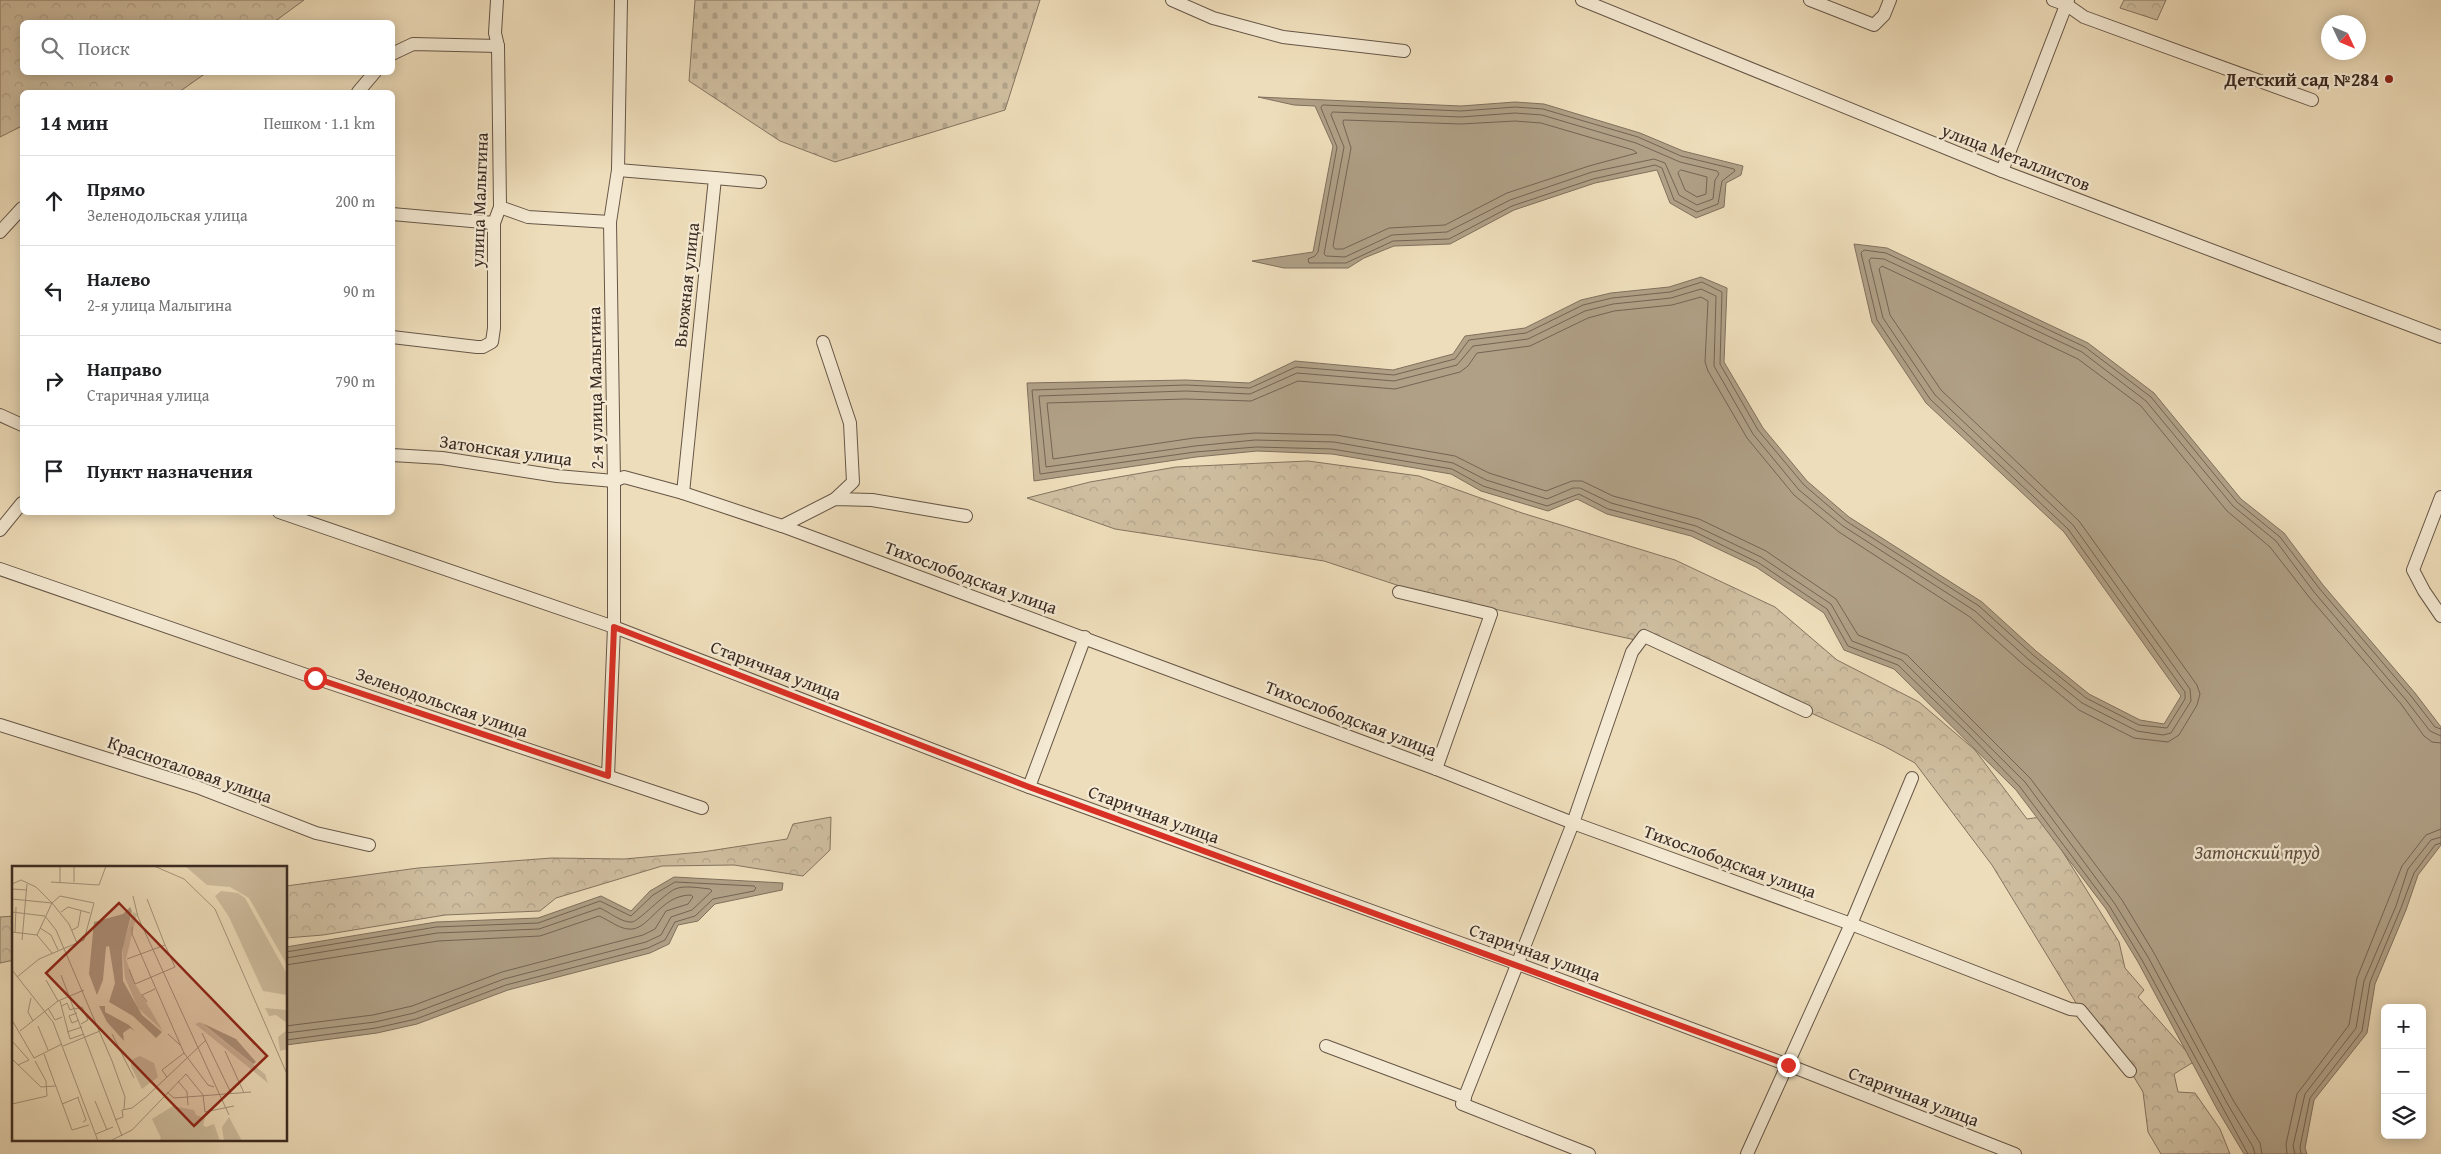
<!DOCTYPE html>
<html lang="ru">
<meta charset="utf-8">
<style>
:root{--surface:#fff;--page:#f6f6f6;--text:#202124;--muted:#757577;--line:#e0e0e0}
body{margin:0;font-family:"Gentium Book Plus",serif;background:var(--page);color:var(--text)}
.controls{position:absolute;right:15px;bottom:15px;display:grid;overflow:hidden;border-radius:8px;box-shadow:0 2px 12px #0003}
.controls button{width:45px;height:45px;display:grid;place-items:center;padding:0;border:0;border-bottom:1px solid var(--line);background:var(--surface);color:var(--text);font:25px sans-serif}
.compass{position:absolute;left:2321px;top:15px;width:45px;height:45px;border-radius:50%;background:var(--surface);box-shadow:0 2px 12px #0003;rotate:134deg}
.stop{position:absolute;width:15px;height:15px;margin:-11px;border:4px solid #d93025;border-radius:50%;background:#fff}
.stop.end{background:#d93025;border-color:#fff;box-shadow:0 1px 5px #0008}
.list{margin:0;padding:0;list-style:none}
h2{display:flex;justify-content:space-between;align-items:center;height:65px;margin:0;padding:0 20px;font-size:21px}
h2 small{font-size:16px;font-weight:400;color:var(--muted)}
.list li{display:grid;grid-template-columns:32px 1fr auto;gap:15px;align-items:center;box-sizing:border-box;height:90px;padding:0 20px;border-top:1px solid var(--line)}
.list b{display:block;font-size:19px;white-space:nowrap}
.list p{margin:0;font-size:16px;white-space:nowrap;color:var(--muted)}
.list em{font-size:16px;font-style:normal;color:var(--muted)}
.icon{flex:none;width:28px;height:28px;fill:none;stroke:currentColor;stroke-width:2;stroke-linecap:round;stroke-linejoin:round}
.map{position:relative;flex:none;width:2441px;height:1154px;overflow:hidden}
.search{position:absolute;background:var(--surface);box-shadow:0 2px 12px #0003;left:20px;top:20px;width:375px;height:55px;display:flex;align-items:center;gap:12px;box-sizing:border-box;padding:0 18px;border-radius:8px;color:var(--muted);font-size:19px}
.panel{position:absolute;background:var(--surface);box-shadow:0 2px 12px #0003;left:20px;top:90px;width:375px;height:425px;border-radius:8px}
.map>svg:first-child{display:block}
.forest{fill:url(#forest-crowns);stroke:#847460}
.cemetery{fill:url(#cemetery-stones);stroke:#847460}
.water{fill:#b0a086;stroke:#80705e}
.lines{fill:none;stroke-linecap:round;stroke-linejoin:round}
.shore{stroke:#746454;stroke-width:1}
.street-casing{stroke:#665647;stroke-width:14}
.street{stroke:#f4e9d2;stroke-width:12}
.route{stroke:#d93025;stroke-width:6}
.poi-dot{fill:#8f2418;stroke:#f4e9d2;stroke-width:2}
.labels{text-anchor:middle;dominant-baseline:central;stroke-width:4.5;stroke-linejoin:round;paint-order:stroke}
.poi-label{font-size:18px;font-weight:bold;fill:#392921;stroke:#f4e9d2;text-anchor:end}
.street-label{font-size:18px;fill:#392921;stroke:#f4e9d2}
.water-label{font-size:19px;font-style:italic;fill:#5d4d3f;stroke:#f4e9d2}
.inset-road{fill:none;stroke:#a6957d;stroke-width:1}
.view{fill:#8f2418;fill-opacity:0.15;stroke:#8f2418;stroke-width:2.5}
.inset-edge{fill:none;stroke:#392921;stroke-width:2.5}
</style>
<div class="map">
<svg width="2441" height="1154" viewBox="0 0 2441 1154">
<defs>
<pattern id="forest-crowns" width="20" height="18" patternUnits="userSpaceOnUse" patternTransform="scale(1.25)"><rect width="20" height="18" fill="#cfbea0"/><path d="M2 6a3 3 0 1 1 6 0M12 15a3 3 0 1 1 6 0" fill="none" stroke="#b2a38a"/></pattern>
<pattern id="cemetery-stones" width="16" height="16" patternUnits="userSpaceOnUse" patternTransform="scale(1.25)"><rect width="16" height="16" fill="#cfbea0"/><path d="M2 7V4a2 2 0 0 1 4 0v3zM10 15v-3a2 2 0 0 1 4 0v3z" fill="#b2a38a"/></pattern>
</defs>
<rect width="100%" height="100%" fill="#eeddba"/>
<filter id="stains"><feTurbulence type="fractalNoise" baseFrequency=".004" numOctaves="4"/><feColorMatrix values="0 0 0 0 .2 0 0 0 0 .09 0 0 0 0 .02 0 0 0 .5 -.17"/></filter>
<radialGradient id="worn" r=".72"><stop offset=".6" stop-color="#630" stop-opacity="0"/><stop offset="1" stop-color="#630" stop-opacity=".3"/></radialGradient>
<g class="forest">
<polygon points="0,0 304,0 274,22 22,22 22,72 206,73 179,92 22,92 22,126 0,137"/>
<polygon points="2124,0 2166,0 2157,20 2120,8"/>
<polygon points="1308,461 1419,476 1522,513 1675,560 1775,607 1837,660 1919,702 1975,750 2027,819 2041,817 2119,942 2125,968 2144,990 2138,997 2195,1061 2174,1074 2178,1092 2195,1093 2220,1129 2230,1154 2161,1154 2148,1132 2143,1092 2103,1026 2084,1016 1992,865 1915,763 1884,746 1663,646 1421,593 1324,561 1115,529 1027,498 1090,482 1176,467"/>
<polygon points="831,817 830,850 803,876 734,865 662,866 556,898 540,911 445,915 323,935 286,938 286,886 418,868 552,858 624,859 702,852 787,839 793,824"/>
<polygon points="14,916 14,960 0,963 0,917"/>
</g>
<polygon class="cemetery" points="695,0 1040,0 1005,110 835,162 780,141 689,81"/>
<g class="water">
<polygon points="1258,97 1461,106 1515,102 1544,104 1640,133 1683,151 1743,166 1741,175 1726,183 1724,207 1696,218 1670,203 1657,170 1595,183 1514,210 1450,244 1394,246 1364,258 1348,268 1284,268 1252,261 1313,252 1333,146 1315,106 1294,105"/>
<polygon points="1854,244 1887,248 2088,343 2154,393 2241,499 2284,533 2323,585 2415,693 2441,727 2441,845 2418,875 2406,910 2375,984 2367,1033 2314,1100 2305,1148 2307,1154 2244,1154 2217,1109 2138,962 2106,909 2016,790 1894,669 1844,650 1824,613 1756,567 1691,536 1607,514 1577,499 1548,511 1481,491 1451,474 1332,454 1257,451 1196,457 1034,481 1027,383 1186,380 1249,383 1295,361 1393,370 1453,354 1465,336 1525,328 1581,300 1611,293 1669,287 1701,277 1727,288 1724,362 1763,428 1807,481 1849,517 1982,602 2036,651 2089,694 2140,720 2164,724 2181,696 2064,532 1926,403 1872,322"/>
<polygon points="674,877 783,883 782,890 715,904 698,921 678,925 669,944 650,953 508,990 417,1024 377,1033 286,1045 286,947 436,922 538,918 601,896 631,911 650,891"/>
</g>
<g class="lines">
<g class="shore">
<polygon points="1323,105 1461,111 1515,107 1543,109 1638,137 1681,156 1734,169 1735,171 1722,181 1718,204 1697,212 1674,200 1662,168 1655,165 1593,179 1512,206 1449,239 1393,241 1346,263 1309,263 1308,259 1315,256 1318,252 1337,147 1321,108"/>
<polygon points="1333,112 1461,117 1515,113 1542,115 1636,143 1680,162 1717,171 1719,174 1715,180 1713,199 1697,205 1679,195 1665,163 1654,159 1592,172 1510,200 1447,232 1392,235 1345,257 1326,256 1324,254 1344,147 1331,115"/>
<polygon points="1344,120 1461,124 1515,121 1541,123 1633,150 1637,153 1589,166 1507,193 1445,225 1389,228 1343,249 1335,249 1333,246 1351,148 1343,123"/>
<polygon points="1681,170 1707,177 1706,194 1697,197 1685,190 1678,173"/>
<polyline points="286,952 436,927 538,923 600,901 631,916 653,895 675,882 754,886 756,888 754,891 713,899 695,916 675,922 665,940 648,948 506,985 416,1019 376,1028 286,1040"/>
<path d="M286,958L437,933L539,929L600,908C609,912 622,923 632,922C639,921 663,895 675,889C684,885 700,888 710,889L712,891L692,910L671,917L661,935L646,942L504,979L414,1013L375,1022L286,1033"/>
<path d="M286,965L438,941L540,936L599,916C609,920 618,928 628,929C649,932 659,895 691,895L693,897L688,904L666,911L655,929L643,935L502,972L412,1006L373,1015L286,1026"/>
<polyline points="2248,1154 2142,960 2110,907 2020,787 1969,734 1898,665 1848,646 1827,609 1759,563 1693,531 1608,509 1579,494 1547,506 1483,486 1452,469 1332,449 1256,447 1195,452 1040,474 1032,390 1186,385 1250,388 1296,367 1394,375 1455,359 1469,340 1526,333 1583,305 1612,298 1670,292 1702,282 1722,292 1720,364 1758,430 1804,485 1846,521 1979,606 2033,655 2086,698 2139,725 2167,728 2185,699 2185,692 2068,529 1930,399 1877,320 1861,253 1864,250 1886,253 2085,347 2151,397 2237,502 2280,537 2319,588 2411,696 2435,727 2441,729"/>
<polyline points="2255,1154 2253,1147 2227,1103 2148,957 2115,904 2025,782 1902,660 1852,641 1831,604 1761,557 1696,526 1611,503 1580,488 1573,488 1547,499 1486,480 1453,463 1334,442 1255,440 1195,446 1046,467 1039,396 1186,391 1250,394 1297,373 1394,381 1457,365 1473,346 1528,339 1585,311 1613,304 1671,298 1701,289 1716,296 1714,366 1753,434 1799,490 1843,526 1975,611 2029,660 2082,703 2137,731 2163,735 2171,733 2191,701 2190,689 2073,525 1935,395 1883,318 1869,260 1871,258 1884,259 2082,352 2146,401 2233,506 2276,541 2314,592 2406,700 2430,731 2441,736"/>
<polyline points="2262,1154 2260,1143 2233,1100 2154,953 2122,900 2030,778 1907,655 1858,635 1836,599 1766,551 1699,519 1613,496 1582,481 1572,481 1546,491 1489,473 1455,456 1336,435 1255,433 1194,438 1053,459 1047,403 1186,399 1251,401 1298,381 1395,389 1460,372 1468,366 1477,353 1530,346 1588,318 1614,311 1672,305 1701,297 1708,301 1705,362 1708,371 1747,438 1794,495 1839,532 1970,617 2024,665 2079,710 2134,738 2168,742 2179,735 2197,705 2200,694 2197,685 2079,521 1941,390 1890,315 1879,269 1882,266 2078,359 2141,406 2227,511 2270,547 2309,597 2401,704 2424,736 2432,742 2441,743"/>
<polyline points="2287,1154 2286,1144 2297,1094 2349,1025 2357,978 2402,866 2426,835 2441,829"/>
<polyline points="2295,1154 2293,1146 2305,1094 2356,1028 2364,981 2396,906 2408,869 2431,840 2441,837"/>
<polyline points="2301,1154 2300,1147 2310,1098 2362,1031 2370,982 2401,908 2414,873 2435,845 2441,843"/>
</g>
<defs>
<g id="street">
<polyline points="1172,0 1213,18 1283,37 1404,51"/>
<polyline points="1582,0 2002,171 2441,337"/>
<polyline points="1810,0 1874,25 1884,15 1890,0"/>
<polyline points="2053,0 2067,5 2084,17 2312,100"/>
<polyline points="392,54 413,44 498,46"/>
<polyline points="358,92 375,72"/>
<polyline points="618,170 715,178 683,493"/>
<polyline points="2002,171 2068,0"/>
<polyline points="715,178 760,182"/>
<polyline points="500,207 528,217 610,222"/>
<polyline points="392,214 494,223"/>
<polyline points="0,232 22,208"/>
<polyline points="392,337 477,347 483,347 492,342 494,328 494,223 500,207 498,46 495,33 497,0"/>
<polyline points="823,342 850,423 853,482 835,499"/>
<polyline points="0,415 22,425"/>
<polyline points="392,455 442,458 557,476 614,481 624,477 683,493 782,526 1436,769 1573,823 1851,924 2070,1009 2080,1010 2130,1071"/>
<polyline points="2441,497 2413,570 2424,591 2441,616"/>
<polyline points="279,512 614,627 1029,787 1518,964 1788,1065 2015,1154"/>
<polyline points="782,526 835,499 872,500 966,516"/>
<polyline points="0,530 22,503"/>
<polyline points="0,569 315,678 702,808"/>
<polyline points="1399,592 1491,614 1436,769"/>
<polyline points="0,725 197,787 316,833 369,845"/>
<polyline points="608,776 614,627 614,481 610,222 618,170 621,0"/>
<polyline points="1029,787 1085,637"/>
<polyline points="1326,1046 1465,1098"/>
<polyline points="1589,1154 1462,1104 1573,823 1632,652 1644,636 1806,711"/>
<polyline points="1747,1154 1851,924 1912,778"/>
</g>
</defs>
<use href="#street" class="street-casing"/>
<use href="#street" class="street"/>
</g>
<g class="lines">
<polyline class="route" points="315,678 608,776 614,627 1029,787 1788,1065"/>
</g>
<circle class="poi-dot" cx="2389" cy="79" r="5"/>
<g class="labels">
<g class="poi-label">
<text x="2379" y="79">Детский сад №284</text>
</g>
<g class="street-label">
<text transform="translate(2016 157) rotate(21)">улица Металлистов</text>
<text transform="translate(479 200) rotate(-88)">улица Малыгина</text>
<text transform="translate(686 285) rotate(-84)">Вьюжная улица</text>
<text transform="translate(595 388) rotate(-91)">2-я улица Малыгина</text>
<text transform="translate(506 450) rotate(8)">Затонская улица</text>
<text transform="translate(971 577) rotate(20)">Тихослободская улица</text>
<text transform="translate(776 670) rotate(21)">Старичная улица</text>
<text transform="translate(442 702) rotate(19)">Зеленодольская улица</text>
<text transform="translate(1351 718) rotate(21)">Тихослободская улица</text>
<text transform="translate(190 769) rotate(19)">Красноталовая улица</text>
<text transform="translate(1154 814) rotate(20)">Старичная улица</text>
<text transform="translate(1730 861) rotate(20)">Тихослободская улица</text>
<text transform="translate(1535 952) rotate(20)">Старичная улица</text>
<text transform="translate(1914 1096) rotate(21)">Старичная улица</text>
</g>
<g class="water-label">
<text x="2257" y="852">Затонский пруд</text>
</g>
</g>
<g transform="translate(12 866)">
<rect width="275" height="275" fill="#eeddba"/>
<path d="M173,0H275V99L237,32L218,21L195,19ZM209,25L226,27L233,32L275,108V129L251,125L217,51L203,30ZM121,46L125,48L114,93L122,116L151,165L126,142L113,112L110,82ZM253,142L275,144V157L264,149L257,150ZM188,156L253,208L256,217L183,158ZM275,164V183L268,185L266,171ZM161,240L182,244L184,249L193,252L191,259L194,261L202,258L208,275H146L149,272L140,253ZM217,251L230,275H212L210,261Z" fill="#cfbea0"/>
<path d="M128,190L142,197L146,211L130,223L119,200V194Z" fill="#cfbea0"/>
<path d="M118,41L120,45L110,85L111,115L130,149L150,166L144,172L121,150L97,136L103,117L97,80L94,81L91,114L85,129L77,108L82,56L111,48ZM87,140H93V146L117,159L123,165L118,162L111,167L112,175L95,156ZM190,157L224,173L244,196L241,198Z" fill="#b0a086"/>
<path class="inset-road" d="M48,0V16M62,0V16M142,0L172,13L203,43L275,208M39,16L87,19L94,0M0,18L9,14L24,21L40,37M0,23L15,24M121,30L126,51L217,249M0,33L40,37L57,58L65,77M0,46L33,50L44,64L100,195L113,231L112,243M49,46L56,41L78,47M120,61V68L172,187L196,219L202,221M28,62L39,69L46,84M60,64L66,61L69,44M0,66L25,69L40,87M3,67L4,41M10,74L15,18M115,93L153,79L135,33M117,103L123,118L163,101L153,79M0,104L41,156L86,275M49,109L110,270M5,111L27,93L72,74L82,37L48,30L40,37L25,69M34,114L46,135M19,132L16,146L21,155M48,135L58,173L72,168M135,136L130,129L143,123M50,140L55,137L58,144L63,142M36,142L43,154L50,151M63,143L70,141L76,154L69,158M65,147L57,150L60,157L67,154M0,154L22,192L50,178M26,160L36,184M8,165L46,135L72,124M55,166L70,161M190,167L219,227M100,168L122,212M156,168L168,179M0,175L17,194L6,199M51,180L88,165M213,185L232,227M32,188L60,264L77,259M0,193L29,221L43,220M155,211L150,204L172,187M166,215L175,226L176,239M155,226L162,232L239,226M66,232L74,254L71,256M83,235L95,264M0,238L35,230L34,215L23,195M50,238L67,231M103,254L111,251L110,244L120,242L134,231L194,174M84,268L101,261M98,275L120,264L174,208L191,229L193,246L222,240"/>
<path class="view" d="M107,37L255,190L182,260L34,107Z"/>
<rect width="275" height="275" class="inset-edge"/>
</g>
<rect width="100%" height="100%" filter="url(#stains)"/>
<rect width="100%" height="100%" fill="url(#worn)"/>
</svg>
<div class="controls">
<button>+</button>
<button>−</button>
<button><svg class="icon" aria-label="layers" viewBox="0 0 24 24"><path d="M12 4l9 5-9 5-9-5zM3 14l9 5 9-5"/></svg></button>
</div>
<svg class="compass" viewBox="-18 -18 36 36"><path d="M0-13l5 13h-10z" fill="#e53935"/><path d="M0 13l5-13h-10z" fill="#757577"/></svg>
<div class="stop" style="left:315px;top:678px"></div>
<div class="stop end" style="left:1788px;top:1065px"></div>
<div class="search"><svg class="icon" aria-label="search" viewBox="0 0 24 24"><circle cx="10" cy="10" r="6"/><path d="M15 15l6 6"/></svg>Поиск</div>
<section class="panel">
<h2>14 мин<small>Пешком · 1.1 km</small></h2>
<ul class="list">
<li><svg class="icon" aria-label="ahead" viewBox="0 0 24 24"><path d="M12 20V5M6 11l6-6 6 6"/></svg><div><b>Прямо</b><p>Зеленодольская улица</p></div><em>200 m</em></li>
<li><svg class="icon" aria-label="left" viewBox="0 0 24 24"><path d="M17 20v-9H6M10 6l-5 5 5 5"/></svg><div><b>Налево</b><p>2-я улица Малыгина</p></div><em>90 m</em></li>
<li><svg class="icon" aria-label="right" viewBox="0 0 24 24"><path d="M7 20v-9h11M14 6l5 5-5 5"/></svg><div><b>Направо</b><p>Старичная улица</p></div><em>790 m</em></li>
<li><svg class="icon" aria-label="arrive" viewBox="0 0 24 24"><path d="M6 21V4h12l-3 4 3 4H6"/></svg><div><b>Пункт назначения</b></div></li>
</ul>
</section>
</div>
